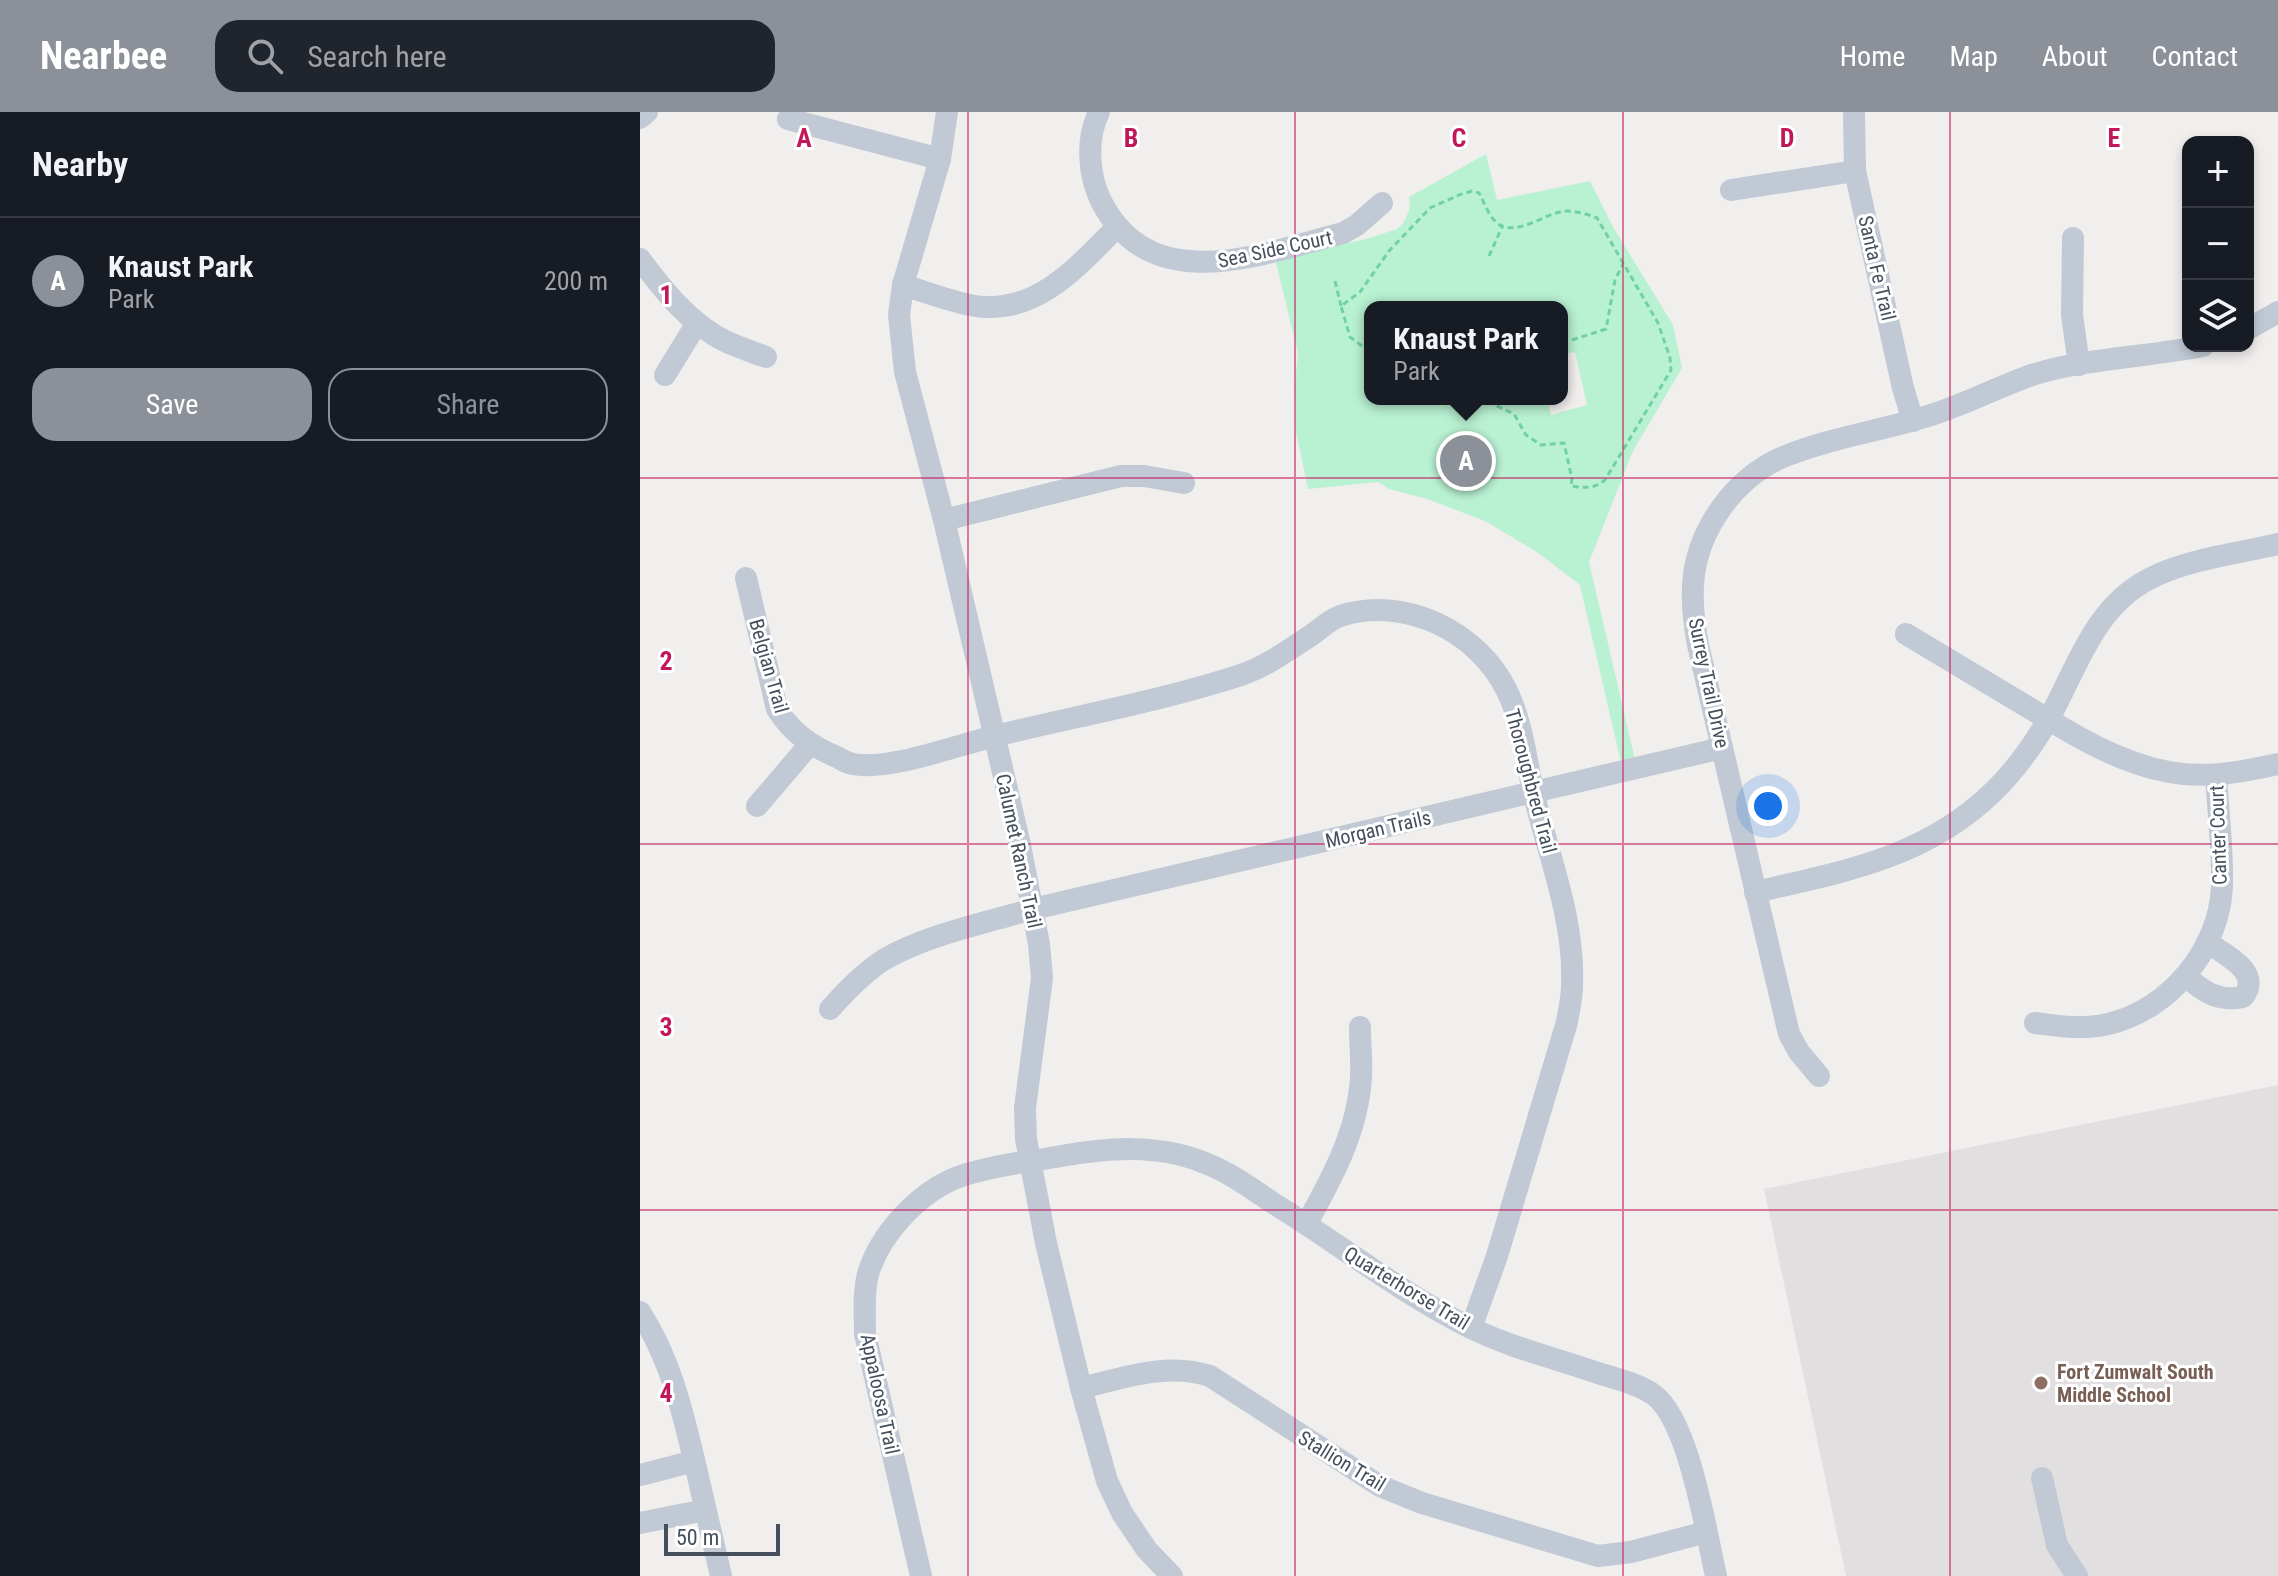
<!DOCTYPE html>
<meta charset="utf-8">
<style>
:root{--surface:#171b24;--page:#20242c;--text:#f1f3f6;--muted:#9ea1a6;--line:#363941;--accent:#8c9099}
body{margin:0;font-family:"Roboto Condensed",sans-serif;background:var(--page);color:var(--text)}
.controls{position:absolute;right:24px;top:24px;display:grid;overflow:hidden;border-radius:16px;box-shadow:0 4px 12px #0003}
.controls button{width:72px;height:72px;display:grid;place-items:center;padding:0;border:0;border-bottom:2px solid var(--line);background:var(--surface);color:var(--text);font:40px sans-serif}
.scale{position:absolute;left:24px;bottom:20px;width:116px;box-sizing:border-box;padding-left:8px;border:4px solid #45505c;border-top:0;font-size:22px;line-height:28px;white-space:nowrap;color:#45505c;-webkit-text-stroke:6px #fff;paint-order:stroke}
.you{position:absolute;left:1128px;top:694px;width:28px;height:28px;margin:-20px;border:6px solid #fff;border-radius:50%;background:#1a73e8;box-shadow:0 0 0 12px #1a73e833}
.badge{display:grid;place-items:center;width:52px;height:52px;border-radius:50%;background:var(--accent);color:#fff;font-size:26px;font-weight:700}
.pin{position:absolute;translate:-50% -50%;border:4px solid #fff;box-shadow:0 2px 8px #0006}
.popup{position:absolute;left:724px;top:189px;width:204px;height:104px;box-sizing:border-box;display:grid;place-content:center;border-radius:16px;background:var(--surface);filter:drop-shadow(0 2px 6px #0005);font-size:26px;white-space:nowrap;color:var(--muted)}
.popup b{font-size:30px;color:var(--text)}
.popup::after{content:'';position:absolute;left:50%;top:100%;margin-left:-16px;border:16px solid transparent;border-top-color:var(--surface)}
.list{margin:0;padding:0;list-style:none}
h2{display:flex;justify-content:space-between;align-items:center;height:104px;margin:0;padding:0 32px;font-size:34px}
h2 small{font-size:26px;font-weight:400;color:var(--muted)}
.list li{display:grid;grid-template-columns:52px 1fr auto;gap:24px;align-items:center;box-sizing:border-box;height:128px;padding:0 32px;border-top:2px solid var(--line)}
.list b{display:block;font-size:30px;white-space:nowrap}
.list p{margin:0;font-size:26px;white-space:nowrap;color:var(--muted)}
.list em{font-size:26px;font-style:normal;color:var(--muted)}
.actions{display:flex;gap:16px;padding:24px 32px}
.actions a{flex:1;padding:18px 0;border:2px solid var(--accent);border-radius:24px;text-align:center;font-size:28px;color:var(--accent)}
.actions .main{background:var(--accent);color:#fff}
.icon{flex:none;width:44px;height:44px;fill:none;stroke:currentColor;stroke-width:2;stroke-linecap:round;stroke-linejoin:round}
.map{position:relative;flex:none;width:1638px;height:1464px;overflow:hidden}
header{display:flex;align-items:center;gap:48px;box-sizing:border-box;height:112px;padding:0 40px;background:var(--accent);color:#fff}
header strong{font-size:38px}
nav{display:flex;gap:44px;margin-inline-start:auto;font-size:28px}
.search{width:560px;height:72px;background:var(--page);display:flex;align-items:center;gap:20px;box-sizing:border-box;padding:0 28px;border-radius:24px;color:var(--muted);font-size:30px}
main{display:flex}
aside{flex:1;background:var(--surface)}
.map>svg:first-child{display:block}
.education{fill:#e2dfe0}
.green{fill:#b9f1d3;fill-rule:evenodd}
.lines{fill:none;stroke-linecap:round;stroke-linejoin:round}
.path{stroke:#6fd1a8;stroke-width:3;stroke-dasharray:6 4;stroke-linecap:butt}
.minor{stroke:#c0c9d4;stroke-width:22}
.grid{fill:none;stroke:#c2185b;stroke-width:2;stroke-opacity:0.55}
.education-dot{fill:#8d6e63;stroke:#fff;stroke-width:3}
.labels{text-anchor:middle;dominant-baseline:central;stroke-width:6;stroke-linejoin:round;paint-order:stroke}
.street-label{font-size:20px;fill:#45505c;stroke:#fff}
.education-label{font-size:20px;font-weight:bold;fill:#785e54;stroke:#fff;text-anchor:start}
.grid-label{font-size:26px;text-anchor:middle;font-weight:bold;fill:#c2185b;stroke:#fff;stroke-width:6;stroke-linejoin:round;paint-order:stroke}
</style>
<header>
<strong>Nearbee</strong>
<div class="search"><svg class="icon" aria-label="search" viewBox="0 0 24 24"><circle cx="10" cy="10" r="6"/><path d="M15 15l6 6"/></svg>Search here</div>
<nav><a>Home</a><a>Map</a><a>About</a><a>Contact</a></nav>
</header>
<main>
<aside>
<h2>Nearby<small></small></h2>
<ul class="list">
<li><span class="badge">A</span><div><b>Knaust Park</b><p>Park</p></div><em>200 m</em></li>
</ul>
<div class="actions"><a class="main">Save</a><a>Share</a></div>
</aside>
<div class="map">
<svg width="1638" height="1464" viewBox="0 0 1638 1464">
<rect width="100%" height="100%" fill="#f1eeee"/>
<polygon class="education" points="1638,973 1638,1464 1206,1464 1124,1077"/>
<path class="green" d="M846,42L857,88L950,69L972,113L1033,213L1042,256L993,339L949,450L997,656L983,659L940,473L897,440L845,409L787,387L749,377L738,370L668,377L656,320L655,272L658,241L635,147L726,127L757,117L764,110L770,96L769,85ZM730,195H922V242L935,240L947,293L911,303L907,287H730Z"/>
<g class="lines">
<g class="path">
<polyline points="849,144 862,115"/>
<polyline points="695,169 701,194"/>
<polyline points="932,228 966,217 975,168 983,152"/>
<path d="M730,240L710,225L701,194L720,180L749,139L790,96L819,83L832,79L839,81C844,90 848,102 855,109C872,127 901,104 920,100C931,97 947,102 957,106L1018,211L1030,246L1031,258L965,368C954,377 945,376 931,374L932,367L924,331L901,333L886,323L874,302L842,287"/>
</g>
<g class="minor">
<polyline points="307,0 300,47 263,173 259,203 265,260 304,408 380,733 399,832 402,866 385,996 386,1027 406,1131 441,1276 467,1369 482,1401 507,1438 532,1464"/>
<path d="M459,0C446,27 448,62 461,89C511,187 621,142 703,121L717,113L742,91"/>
<polyline points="1214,0 1215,59 1263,276 1273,309"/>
<polyline points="0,6 7,0"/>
<polyline points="148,7 300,47"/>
<polyline points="1091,78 1215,59"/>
<polyline points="1433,126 1432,203 1439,253"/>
<path d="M0,147C23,178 50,212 85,229C98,235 112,240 126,245"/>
<path d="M263,173C286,180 311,190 335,194C397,203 438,154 477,115"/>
<polyline points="1608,217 1638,200"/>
<polyline points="25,263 57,211"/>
<polyline points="304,408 481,364 504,364 544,371"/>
<path d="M106,466L137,597C152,621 171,634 197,645C202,648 208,651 213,652C250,659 317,633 355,624C437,604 521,589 601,563C625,555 649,538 670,524C679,518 689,508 700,504C764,483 838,519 867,579C882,610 886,646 893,679C908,743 935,807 932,874C932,885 929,898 927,910L857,1144L831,1216"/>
<path d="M1266,522C1304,545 1342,568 1381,591C1427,619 1475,650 1529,660C1566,667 1602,660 1638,652"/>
<polyline points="117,694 170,632"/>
<path d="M1115,780C1203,760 1285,746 1353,680C1374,660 1393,633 1408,608C1437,557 1453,496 1509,467C1544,448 1599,441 1638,432"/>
<path d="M1546,864C1563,880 1579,890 1603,885C1623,860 1585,843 1567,830"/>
<path d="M190,897C206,879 224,860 245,847C287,823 347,810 393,797L1082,636"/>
<path d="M1395,911C1419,914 1443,918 1468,912C1530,898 1580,836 1582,774C1583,737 1578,700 1576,663"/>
<path d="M1179,964L1159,940L1149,922L1058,533C1054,512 1052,493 1053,473C1056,419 1094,366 1143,345C1189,326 1240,319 1288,304C1325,293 1359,274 1395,262C1449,246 1507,245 1563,234"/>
<path d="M667,1111C692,1066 718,1019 721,965C722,949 720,932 720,915"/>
<path d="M0,1200C31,1248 43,1301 56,1356C64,1392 73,1428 81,1464"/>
<path d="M441,1276C483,1266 527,1250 570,1264L740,1374L782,1391L958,1444L991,1440L1066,1420"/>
<polyline points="0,1363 54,1349"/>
<polyline points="1402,1366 1417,1433 1437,1464"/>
<polyline points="0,1411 65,1398"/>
<path d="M281,1464L225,1222C225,1203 223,1181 228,1162C240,1121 281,1078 321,1064C350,1054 386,1050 416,1045C466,1036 517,1031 565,1051C589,1060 612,1077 633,1091C698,1131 758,1179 827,1214C868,1235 915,1246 958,1261C977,1267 999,1272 1014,1283C1049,1309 1066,1420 1076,1464"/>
</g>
</g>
<path class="grid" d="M328,0V1464M655,0V1464M983,0V1464M1310,0V1464M0,366H1638M0,732H1638M0,1098H1638"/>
<circle class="education-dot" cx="1401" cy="1271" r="8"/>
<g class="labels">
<g class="street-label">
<text transform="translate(635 137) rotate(-12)">Sea Side Court</text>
<text transform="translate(1237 156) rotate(77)">Santa Fe Trail</text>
<text transform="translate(129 554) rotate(74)">Belgian Trail</text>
<text transform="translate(1069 571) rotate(78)">Surrey Trail Drive</text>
<text transform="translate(891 669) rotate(75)">Thoroughbred Trail</text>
<text transform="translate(738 717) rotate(-13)">Morgan Trails</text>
<text transform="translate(1578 723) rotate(-92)">Canter Court</text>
<text transform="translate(379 739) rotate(78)">Calumet Ranch Trail</text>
<text transform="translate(767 1176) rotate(31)">Quarterhorse Trail</text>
<text transform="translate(240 1282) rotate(78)">Appaloosa Trail</text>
<text transform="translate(702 1349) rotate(31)">Stallion Trail</text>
</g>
<g class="education-label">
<text x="1417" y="1260">Fort Zumwalt South<tspan x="1417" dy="23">Middle School</tspan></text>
</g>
</g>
<g class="grid-label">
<text x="164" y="35">A</text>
<text x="491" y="35">B</text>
<text x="819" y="35">C</text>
<text x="1147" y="35">D</text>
<text x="1474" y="35">E</text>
<text x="26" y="192">1</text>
<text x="26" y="558">2</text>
<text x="26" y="924">3</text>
<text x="26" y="1290">4</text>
</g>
</svg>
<div class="controls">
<button>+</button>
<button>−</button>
<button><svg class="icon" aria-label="layers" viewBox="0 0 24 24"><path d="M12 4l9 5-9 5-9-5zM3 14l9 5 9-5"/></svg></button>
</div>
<div class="scale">50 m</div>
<div class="you"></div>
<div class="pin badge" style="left:826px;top:349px">A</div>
<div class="popup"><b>Knaust Park</b>Park</div>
</div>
</main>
